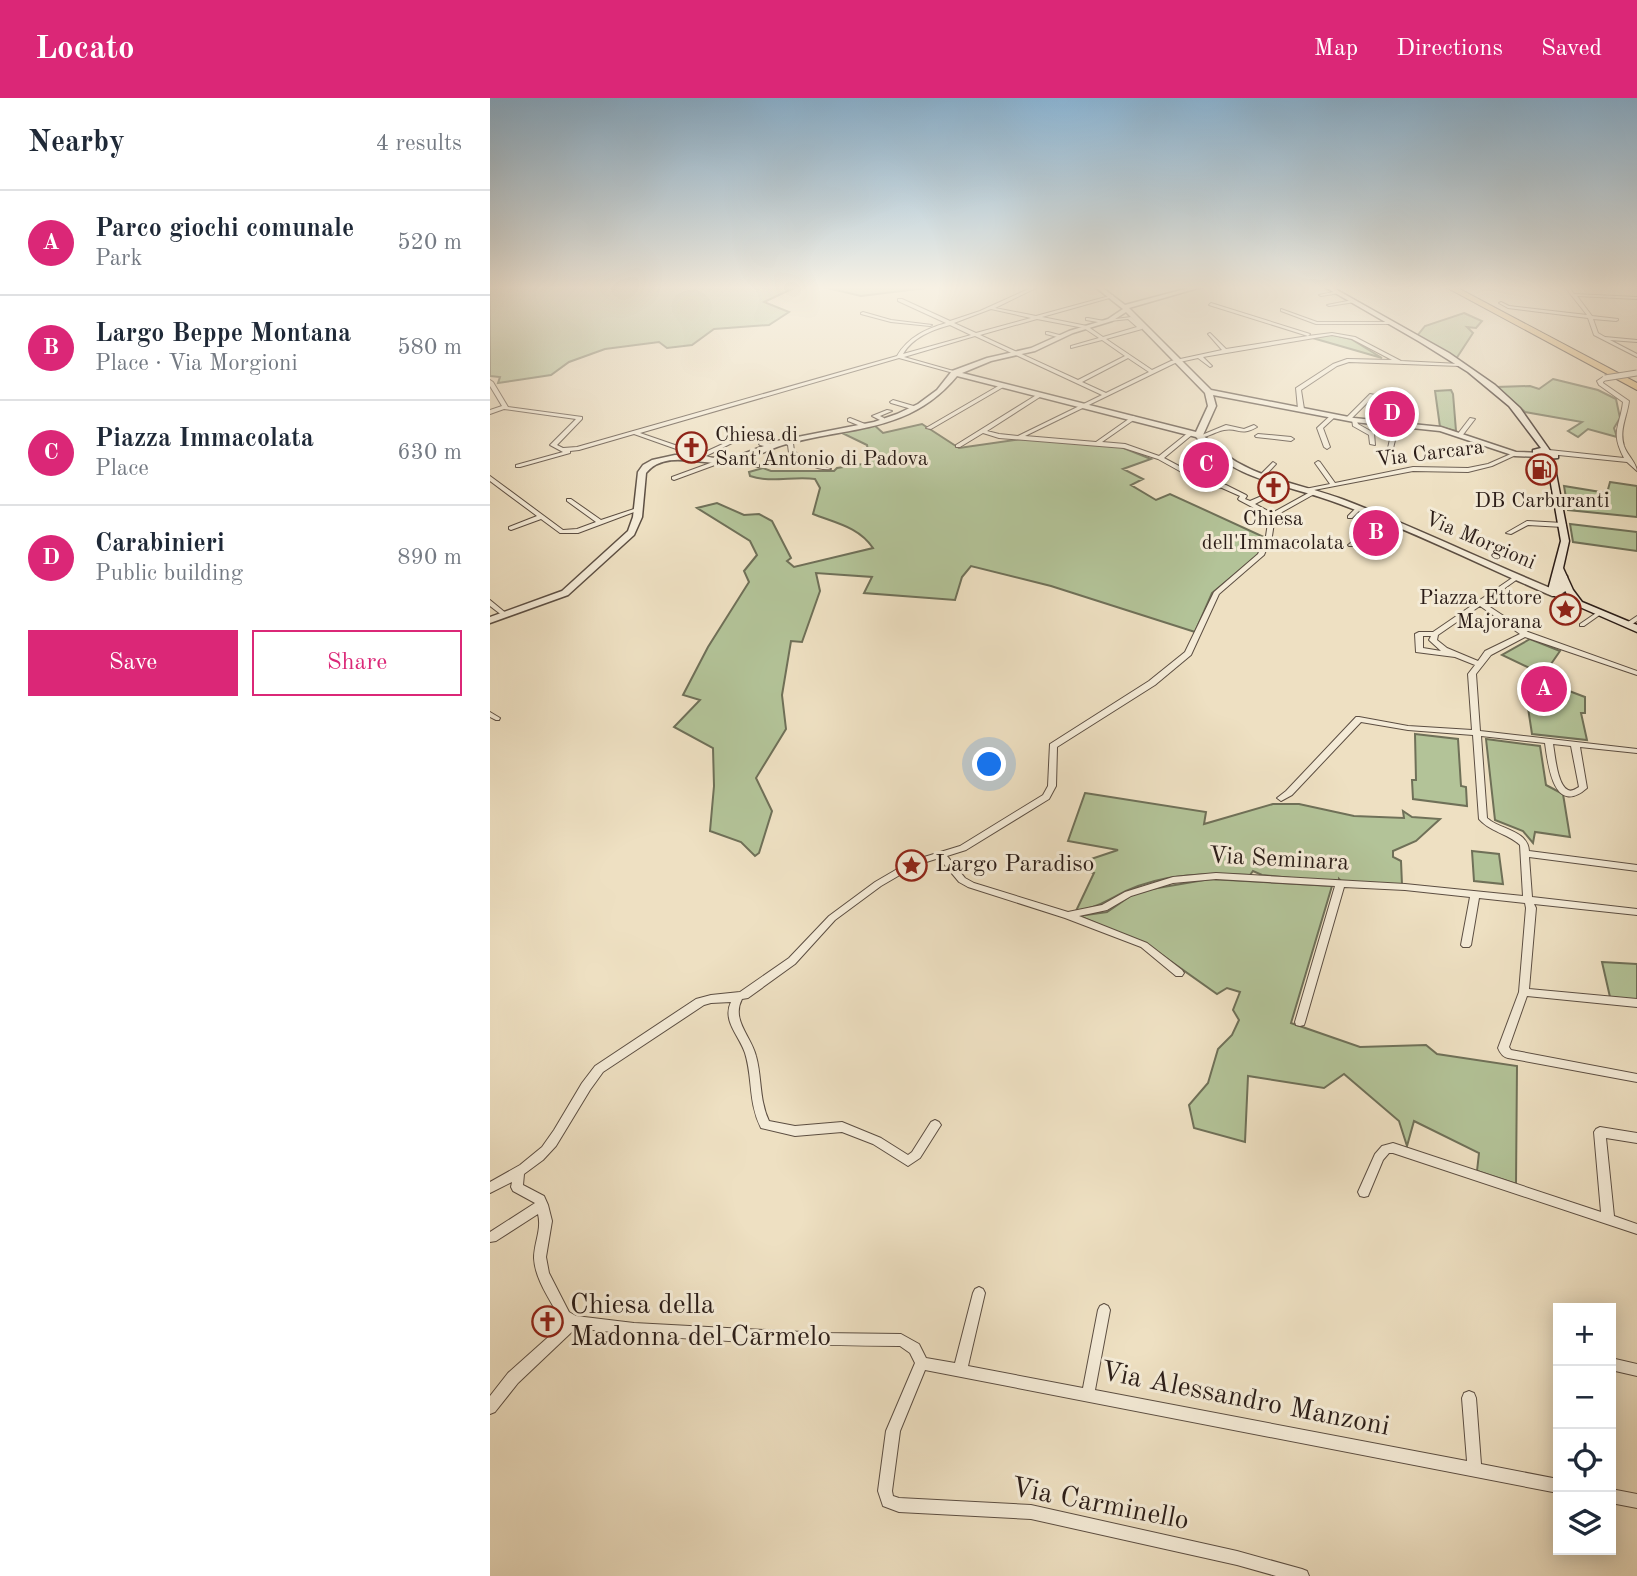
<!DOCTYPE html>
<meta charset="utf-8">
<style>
:root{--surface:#fff;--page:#f6f6f7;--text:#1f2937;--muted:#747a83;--line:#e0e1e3;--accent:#db2777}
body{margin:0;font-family:"Old Standard TT",serif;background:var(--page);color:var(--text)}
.controls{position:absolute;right:21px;bottom:21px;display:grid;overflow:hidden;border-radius:0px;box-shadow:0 4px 18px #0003}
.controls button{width:63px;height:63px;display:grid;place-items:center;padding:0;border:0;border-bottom:2px solid var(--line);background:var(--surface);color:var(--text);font:35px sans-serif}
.you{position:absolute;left:500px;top:667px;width:24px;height:24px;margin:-18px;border:5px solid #fff;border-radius:50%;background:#1a73e8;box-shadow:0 0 0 10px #1a73e833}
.badge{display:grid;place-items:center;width:46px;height:46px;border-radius:50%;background:var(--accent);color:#fff;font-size:23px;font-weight:700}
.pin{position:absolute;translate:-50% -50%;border:4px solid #fff;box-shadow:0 2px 7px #0006}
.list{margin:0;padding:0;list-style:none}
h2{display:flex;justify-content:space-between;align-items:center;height:91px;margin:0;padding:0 28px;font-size:30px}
h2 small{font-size:23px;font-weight:400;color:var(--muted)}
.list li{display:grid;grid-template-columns:46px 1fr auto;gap:21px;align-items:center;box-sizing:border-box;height:105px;padding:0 28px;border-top:2px solid var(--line)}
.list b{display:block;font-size:26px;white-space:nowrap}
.list p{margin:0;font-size:23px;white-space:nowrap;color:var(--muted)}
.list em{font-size:23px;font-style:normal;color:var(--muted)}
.actions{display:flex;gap:14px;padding:21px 28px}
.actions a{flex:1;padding:16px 0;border:2px solid var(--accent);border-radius:0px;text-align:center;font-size:24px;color:var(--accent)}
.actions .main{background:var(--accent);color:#fff}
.icon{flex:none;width:38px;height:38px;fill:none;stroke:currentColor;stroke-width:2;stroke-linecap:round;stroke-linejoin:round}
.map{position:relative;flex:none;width:1147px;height:1478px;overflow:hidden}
header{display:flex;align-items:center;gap:42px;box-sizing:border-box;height:98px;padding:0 35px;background:var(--accent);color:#fff}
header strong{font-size:33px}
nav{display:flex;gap:38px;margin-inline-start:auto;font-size:24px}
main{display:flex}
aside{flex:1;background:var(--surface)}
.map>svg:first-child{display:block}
.green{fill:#b3c398;stroke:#6f7058;stroke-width:2}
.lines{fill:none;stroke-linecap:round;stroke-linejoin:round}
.minor-casing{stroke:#5c4e42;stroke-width:2}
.tertiary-casing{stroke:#5c4e42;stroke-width:3}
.secondary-casing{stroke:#2b1d18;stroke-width:3}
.motorway-casing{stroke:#2b1d18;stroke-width:2}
.minor{fill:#f4ebd7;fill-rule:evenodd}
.tertiary{fill:#f4ebd7;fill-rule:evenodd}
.secondary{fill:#f4ebd7;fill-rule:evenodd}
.motorway{fill:#e7c081;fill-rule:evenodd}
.minor-bridge-casing{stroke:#5c4e42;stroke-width:7;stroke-linecap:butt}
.minor-bridge{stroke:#f4ebd7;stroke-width:5}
.labels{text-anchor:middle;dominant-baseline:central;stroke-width:6;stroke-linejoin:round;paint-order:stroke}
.far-poi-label{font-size:21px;fill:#2b1d18;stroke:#f4ebd7}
.far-street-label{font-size:21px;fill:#2b1d18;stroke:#f4ebd7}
.street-label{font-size:24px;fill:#2b1d18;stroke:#f4ebd7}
.poi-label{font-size:24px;fill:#2b1d18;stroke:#f4ebd7;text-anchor:start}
.near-poi-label{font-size:28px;fill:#2b1d18;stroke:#f4ebd7;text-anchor:start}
.near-street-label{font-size:28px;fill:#2b1d18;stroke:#f4ebd7}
</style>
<header>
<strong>Locato</strong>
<nav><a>Map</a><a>Directions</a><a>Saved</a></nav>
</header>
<main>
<aside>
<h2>Nearby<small>4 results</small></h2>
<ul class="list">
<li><span class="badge">A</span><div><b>Parco giochi comunale</b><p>Park</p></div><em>520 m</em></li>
<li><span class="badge">B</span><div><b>Largo Beppe Montana</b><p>Place · Via Morgioni</p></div><em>580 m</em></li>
<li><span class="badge">C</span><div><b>Piazza Immacolata</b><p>Place</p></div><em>630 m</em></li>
<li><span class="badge">D</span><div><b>Carabinieri</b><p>Public building</p></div><em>890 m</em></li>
</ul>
<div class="actions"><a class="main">Save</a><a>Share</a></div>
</aside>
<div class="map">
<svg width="1147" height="1478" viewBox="0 0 1147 1478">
<rect width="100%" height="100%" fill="#eee0c2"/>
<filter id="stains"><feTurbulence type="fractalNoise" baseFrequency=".00286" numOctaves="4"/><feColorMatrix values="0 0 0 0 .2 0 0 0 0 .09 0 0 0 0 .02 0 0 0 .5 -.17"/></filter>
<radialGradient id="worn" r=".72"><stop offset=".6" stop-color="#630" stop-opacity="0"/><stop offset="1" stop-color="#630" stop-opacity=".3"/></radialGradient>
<g class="green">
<polygon points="0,188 308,188 274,204 299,214 279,227 224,231 202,247 177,250 169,244 115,251 79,264 61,277 8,285 10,279 0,278"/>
<polygon points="329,188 431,188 436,190 371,198"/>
<polygon points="974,215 992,223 986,230 977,229 983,235 966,261 927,238 935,228"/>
<polygon points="840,236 861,241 892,260 819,239"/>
<polygon points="1063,281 1108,292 1126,301 1130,320 1124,330 1127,339 1098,331 1088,339 1078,333 1092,324 1035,314 1007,289 1040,288 1049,291"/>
<polygon points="961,292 963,296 966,333 950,329 945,293"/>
<path d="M383,326L393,335L432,326L469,350L532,341L631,349L661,361L633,371L653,381L641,387L666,402L680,396L776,440L769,456L722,495L705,534L561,488L481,468L472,479L465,502L374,495L382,479L326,475L330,493L312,544L301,543L292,597L296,631L266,680L282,713L269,755L265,758L251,744L220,733L224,688L223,650L184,629L210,602L193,597L218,549L259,484L254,473L267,457L260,443L207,410L227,405L254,417L269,416L282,423L301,460L297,463L304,469L383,450C369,429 346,425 323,416L330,390L325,381C305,378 279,385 260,378L259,374L273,370L281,373H344L347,370L380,365L377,347L352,335Z"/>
<polygon points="1120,384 1147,388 1147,419 1078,412 1074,388 1117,395"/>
<polygon points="1080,426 1147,434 1147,453 1083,444"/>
<polygon points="1040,541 1070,553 1050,582 1095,599 1095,615 1091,615 1097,642 1042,636 1034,584 1048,574 1012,557"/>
<polygon points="925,636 968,641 971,688 976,689 977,708 923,701 922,682 926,682"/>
<polygon points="996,641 1050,648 1056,687 1073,696 1080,739 1045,734 1043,745 1033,733 1005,722"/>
<path d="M595,695L716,714L714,726L783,706H809L864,718L914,720L913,713L922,719L950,721L926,743L903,753V759L911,763L912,787L853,785L849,781V785L772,777L763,773L760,777C718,775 675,775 636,793C616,803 609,809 586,813L604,775L577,769L628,752L578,743Z"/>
<polygon points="982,753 1009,756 1013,786 984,783"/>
<polygon points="720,781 842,788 801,925 870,949 936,947 947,956 1027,968 1026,1086 987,1073 989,1055 924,1023 917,1048 909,1023 854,976 834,990 758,978 755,1044 704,1030 699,1007 718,985 728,951 742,937 749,922 743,912 750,894 737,890 727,896 659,848 589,818 617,814 642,797 656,792"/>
<polygon points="1112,864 1147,866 1147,902 1120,899"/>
</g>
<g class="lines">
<defs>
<g id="minor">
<path d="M545,188H550L505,210L546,218L623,197V199L552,219L597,228L613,239L647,229L638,221L620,223L618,222L641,219L652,229V231L616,241L662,272L681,263L732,252L718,236L720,235L736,251L818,238L719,207L721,205L820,236L818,238L842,235L865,239L911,263L970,266L972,267L970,268L859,264L847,268L811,292L814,311L811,313L808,311L806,290L843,266L857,261L902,262L862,241L842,237L713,259L722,268L720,269L708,260L685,265L535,338L606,344L643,318L645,319V321L612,344L635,346L669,358L699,334H703V336L674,360L717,383L736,387L756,397L757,398L755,401L760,403L774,397H778V399L765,406L782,415L822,393H815V391L840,386L825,365L828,363L830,364L845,385L923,369L978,370L998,366L1023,355L1028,356L1002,368L978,374L923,373L824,392L827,394L826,395L785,418L782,438L774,457L729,496L701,557L665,587L567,649L566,688L559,701L476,752L457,758L475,780L484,785L578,814L612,807L635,794L683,779L726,775L915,786L1033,798L1030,747C1017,735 1000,734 989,721L983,637L918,632L871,624L802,697L791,703L787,700L796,693L866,619H869L918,628L982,632L978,576L985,567L965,559L926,554L925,536L929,534H943L1025,478H1029V480L994,505L1038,534L1147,573V577L1035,539L1001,557L986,576L990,633L1147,651V655L1090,649L1097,690C1064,719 1058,667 1055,645L991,638L997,720L1001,723C1015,732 1038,734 1039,753L1147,767V773L1039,759L1042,799L1147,811V817L1044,806L1046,810L1039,891L1147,901V909L1037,898L1019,949L1021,952L1147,976V984L1018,960C1013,959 1010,955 1008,950L1029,894L1036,810L1035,805L989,800L981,847L979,849H973L971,847L980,799L915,792L854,789L815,924L814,927L810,928L806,927L805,924L845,788L726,781L683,785L641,798L617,812L589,818L657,845L692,872L694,875L692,878H686L651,849L575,820L478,789L469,784L449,760L427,767L391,788L345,822L305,866L258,900L252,901C241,922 261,938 266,958C272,979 269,1002 279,1023L305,1028L352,1024L391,1040L418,1057L422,1054L441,1024L445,1022L449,1024L451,1027L449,1030L430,1060L418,1068L383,1046L352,1034L305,1038L271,1030C258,1004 263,981 255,955C249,937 232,923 241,904L221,905L214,907L113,974L100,992L66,1048L53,1062L34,1076L33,1087L54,1098L58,1107L62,1123L56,1159L59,1175L79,1214L86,1218L144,1225L331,1235L411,1236L429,1246L436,1260L465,1265L483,1195L485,1191L489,1189L493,1191L495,1195L478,1268L593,1290L608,1212L610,1208L614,1206L618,1208L620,1212L605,1292L977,1363L972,1300L974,1295L979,1293L984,1295L986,1300L991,1366L1068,1381V1395L435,1272L410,1333L402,1393L403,1398L409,1400L541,1407L747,1453L812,1471L817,1473L819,1478H786L747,1467L541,1421L409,1414L393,1408L388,1393L396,1333L425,1265L420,1255L410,1248C302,1247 193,1243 86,1230L28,1285L5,1314L0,1316V1298L18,1275L74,1225L71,1222C61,1203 45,1182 44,1160C44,1145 52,1131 48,1116L6,1143L0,1144V1134L45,1105L23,1093L21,1089L22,1084L0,1095V1084L30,1067L52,1049L64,1032L92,985L105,968L206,901L221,897L250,894L299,860L339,818L385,784L421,763L470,748L553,697L558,688L560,646L659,583L695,554L724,494L768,456L776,438L779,418L749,402L748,401L750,398L732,390L713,386L668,361L634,350L509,340L493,335L470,349H466V347L548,296L553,297L497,333L509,336L528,338L612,297L485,238L414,259L467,274V276L409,260L150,335L211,356L237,344L242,345L216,358L228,362H233V364L184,382L182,381V379L223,364L144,336L89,352L80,353V355L30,369H26V367L73,354L60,347L86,321L14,311L0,316V312L12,308L0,288V282L3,284L18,309L92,319V321L67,347L73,350L87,349L407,258C418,239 436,231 456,225L408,203V201H412L460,223L490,213ZM501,211L541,220L486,235L464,225ZM547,221L594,230L609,240L581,248V250L612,242L635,258L588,282L490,237ZM460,227L481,237L413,256C423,239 442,232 460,227ZM638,260L659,274L616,295L592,284ZM990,508L1030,536L995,553L988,563L957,550L947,542L948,537ZM933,538H941L939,542L951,553L933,550ZM1063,646L1081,648L1089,689C1085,691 1082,694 1078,692C1067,687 1065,656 1063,646Z"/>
<polygon points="1074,188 1078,188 1084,196 1147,199 1147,201 1087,198 1102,218 1128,221 1128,222 1126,223 1103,221 1108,235 1115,239 1147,242 1147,244 1120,242 1147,256 1147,259 1104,237 1098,220 1018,210 1009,205 1011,204 1019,208 1097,217"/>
<polygon points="848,193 850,195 831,198 829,197"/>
<polygon points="863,202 865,204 839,208 837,207"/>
<polygon points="791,211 827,224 899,224 901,225 899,226 826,226 791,213"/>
<polygon points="373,214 401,222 442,227 440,228 401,224 371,216 371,215"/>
<polygon points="598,220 614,223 616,224 614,225 596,222 596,220"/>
<polygon points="558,234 573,238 573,239 571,240 556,236 556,234"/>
<path d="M1113,279L1118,280L1113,284V285L1139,303C1137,319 1129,331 1134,348C1137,357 1146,364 1147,373L1137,364L1059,356L1056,354L1059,352L1134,360C1120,333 1130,329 1133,304L1109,287L1107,283Z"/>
<polygon points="510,287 515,288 441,331 436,330"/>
<polygon points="880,296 885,297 860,322 856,322 856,320"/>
<polygon points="403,302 427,309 428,310 425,312 401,305 400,304"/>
<polygon points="397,312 402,313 390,318 394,320 394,322 390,322 382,318"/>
<polygon points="841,317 846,318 833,330 840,349 837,351 834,349 827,330"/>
<polygon points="360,320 375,326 376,327 373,329 358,323 358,321"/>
<polygon points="980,320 985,321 972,338 968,338 967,337"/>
<polygon points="862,321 866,321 868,326 884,335 885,347 880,346 879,337 863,328"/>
<polygon points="906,325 909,327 902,354 897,355 903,327"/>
<path d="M736,327L754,331L764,327L767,329C750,339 748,329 734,332C724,334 716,341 707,339Z"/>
<polygon points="768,336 801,339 804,341 801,343 766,339 765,338"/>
<path d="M295,342L303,345L304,353L314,361L341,371C328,373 310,364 299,355L298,347L292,344Z"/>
<polygon points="272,344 285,347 286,348 283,350 270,347 269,346"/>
<polygon points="257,356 269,367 269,369 265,369 254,358"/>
<polygon points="783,364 786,366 785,367 773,380 769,380 769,378"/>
<polygon points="0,378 73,432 87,431 106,424 77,403 77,401 81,401 111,422 147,410 152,411 88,435 70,435 51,421 21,432 19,431 19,429 47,418 0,383"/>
<polygon points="866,410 871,411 862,420 858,420 858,418"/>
<polygon points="1037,423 1073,425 1076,427 1073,429 1038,427 1021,436 1016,435"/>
<polygon points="904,425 907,427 906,428 880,435 876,438 894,446 894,448 890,448 872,441 863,448 859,448 858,447 876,433"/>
<polygon points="0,502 17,516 17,518 13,518 0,508"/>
<polygon points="1109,513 1111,514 1111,516 1094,528 1090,528 1090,526"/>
<polygon points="1147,518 1147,523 1139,528 1135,528 1135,526"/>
<polygon points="0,614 10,620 9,622 6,622 0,619"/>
<polygon points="1110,1029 1147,1035 1147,1045 1116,1040 1124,1118 1147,1126 1147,1136 903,1055 899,1055 893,1062 878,1098 874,1099 870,1098 868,1094 885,1056 892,1048 903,1045 1111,1114 1104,1034 1106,1031"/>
<polygon points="1121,1260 1147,1266 1147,1278 1121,1272"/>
<polygon points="1121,1391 1147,1396 1147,1410 1121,1405"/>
</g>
<path id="tertiary" d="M604,188H610L635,207L706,188H715L639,210L721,292L864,320L951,329L1026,354L1053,355L1054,357L1050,359L1025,358L950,333L864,324L723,297L726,308L713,337C753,381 805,383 857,403C927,430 995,463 1065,492L1067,491L1071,478H1077V492L1068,498H1062C991,467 922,433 850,406C796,385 747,385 706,339L467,278C419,336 359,328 293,347C276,352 261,362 243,365C216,369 176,350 156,375L152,419L144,437L78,497L0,525V519L72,493L138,433L143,419L148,374L153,367L162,362L185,357L240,361L287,343L384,324L407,316L428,306L447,292L462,273L497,260L541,250L579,233L618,221L633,211ZM636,214L715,295L718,308L706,334L472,275L501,263L545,253L583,235L622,223Z"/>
<g id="secondary">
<polygon points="833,188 840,188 959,255 1005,287 1030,310 1061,354 1068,356 1068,360 1056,361 1043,356 1043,352 1051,350 1019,308 978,274 930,244"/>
<path d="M1057,363L1064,365L1079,443L1073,470L1083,492L1092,504L1147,527V534L1060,496L1058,492L1071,443ZM1070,483L1078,498L1069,494Z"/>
</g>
<polygon id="motorway" points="954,188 964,188 1147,285 1147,292"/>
</defs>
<use href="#minor" class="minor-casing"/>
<use href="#tertiary" class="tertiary-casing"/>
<use href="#secondary" class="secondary-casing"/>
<use href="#motorway" class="motorway-casing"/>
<use href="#minor" class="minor"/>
<use href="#tertiary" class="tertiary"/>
<use href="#secondary" class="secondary"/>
<use href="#motorway" class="motorway"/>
<defs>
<polyline id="minor-bridge" points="1115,280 1147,275"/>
</defs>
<use href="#minor-bridge" class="minor-bridge-casing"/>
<use href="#minor-bridge" class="minor-bridge"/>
</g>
<linearGradient id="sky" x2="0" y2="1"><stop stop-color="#8ab6d7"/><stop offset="0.48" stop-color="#f7f1e4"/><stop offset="1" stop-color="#f7f1e4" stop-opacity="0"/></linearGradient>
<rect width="1147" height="395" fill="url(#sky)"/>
<defs>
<symbol id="church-ring" viewBox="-11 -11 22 22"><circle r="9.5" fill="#f4ebd7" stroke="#8f2418" stroke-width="1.5"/><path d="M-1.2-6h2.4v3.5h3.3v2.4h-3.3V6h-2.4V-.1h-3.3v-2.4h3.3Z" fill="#8f2418"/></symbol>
<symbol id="fuel-ring" viewBox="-11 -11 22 22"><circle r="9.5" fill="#f4ebd7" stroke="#8f2418" stroke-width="1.5"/><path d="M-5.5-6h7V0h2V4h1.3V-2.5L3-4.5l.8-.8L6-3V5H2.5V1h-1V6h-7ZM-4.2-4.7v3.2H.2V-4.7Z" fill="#8f2418"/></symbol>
<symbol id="sight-ring" viewBox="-11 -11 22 22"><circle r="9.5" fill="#f4ebd7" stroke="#8f2418" stroke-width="1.5"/><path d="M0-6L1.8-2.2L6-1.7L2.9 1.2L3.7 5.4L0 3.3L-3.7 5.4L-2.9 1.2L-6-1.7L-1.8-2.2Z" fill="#8f2418"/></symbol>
</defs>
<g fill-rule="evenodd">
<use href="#church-ring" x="184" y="332" width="35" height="35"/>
<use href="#fuel-ring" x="1034" y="354" width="35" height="35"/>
<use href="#church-ring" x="766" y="372" width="35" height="35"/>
<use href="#sight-ring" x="1058" y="494" width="35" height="35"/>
<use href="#sight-ring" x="404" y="750" width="35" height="35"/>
<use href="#church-ring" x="40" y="1206" width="35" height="35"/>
</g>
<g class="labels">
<g class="far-poi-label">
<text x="225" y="337" text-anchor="start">Chiesa di<tspan x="225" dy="24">Sant'Antonio di Padova</tspan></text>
<text x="1052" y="403">DB Carburanti</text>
<text x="783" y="421">Chiesa<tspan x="783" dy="24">dell'Immacolata</tspan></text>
<text x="1052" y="500" text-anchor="end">Piazza Ettore<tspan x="1052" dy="24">Majorana</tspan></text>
</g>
<g class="far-street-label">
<text transform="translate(940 356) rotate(-7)">Via Carcara</text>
<text transform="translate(990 443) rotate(23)">Via Morgioni</text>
</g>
<g class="street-label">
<text transform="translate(789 762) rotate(3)">Via Seminara</text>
</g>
<g class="poi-label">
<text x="445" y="767">Largo Paradiso</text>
</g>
<g class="near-poi-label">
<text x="80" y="1208">Chiesa della<tspan x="80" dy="32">Madonna del Carmelo</tspan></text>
</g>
<g class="near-street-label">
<text transform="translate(755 1302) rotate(11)">Via Alessandro Manzoni</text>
<text transform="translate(610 1407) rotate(11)">Via Carminello</text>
</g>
</g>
<rect width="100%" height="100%" filter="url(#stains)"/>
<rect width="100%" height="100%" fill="url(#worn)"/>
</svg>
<div class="controls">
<button>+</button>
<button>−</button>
<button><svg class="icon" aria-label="locate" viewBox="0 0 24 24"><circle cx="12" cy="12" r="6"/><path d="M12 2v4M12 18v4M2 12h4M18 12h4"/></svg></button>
<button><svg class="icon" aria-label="layers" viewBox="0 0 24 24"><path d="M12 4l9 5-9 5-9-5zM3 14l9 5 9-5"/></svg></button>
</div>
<div class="you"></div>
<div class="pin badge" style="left:1054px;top:591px">A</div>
<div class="pin badge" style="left:886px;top:435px">B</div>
<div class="pin badge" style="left:716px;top:367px">C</div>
<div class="pin badge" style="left:902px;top:316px">D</div>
</div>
</main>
